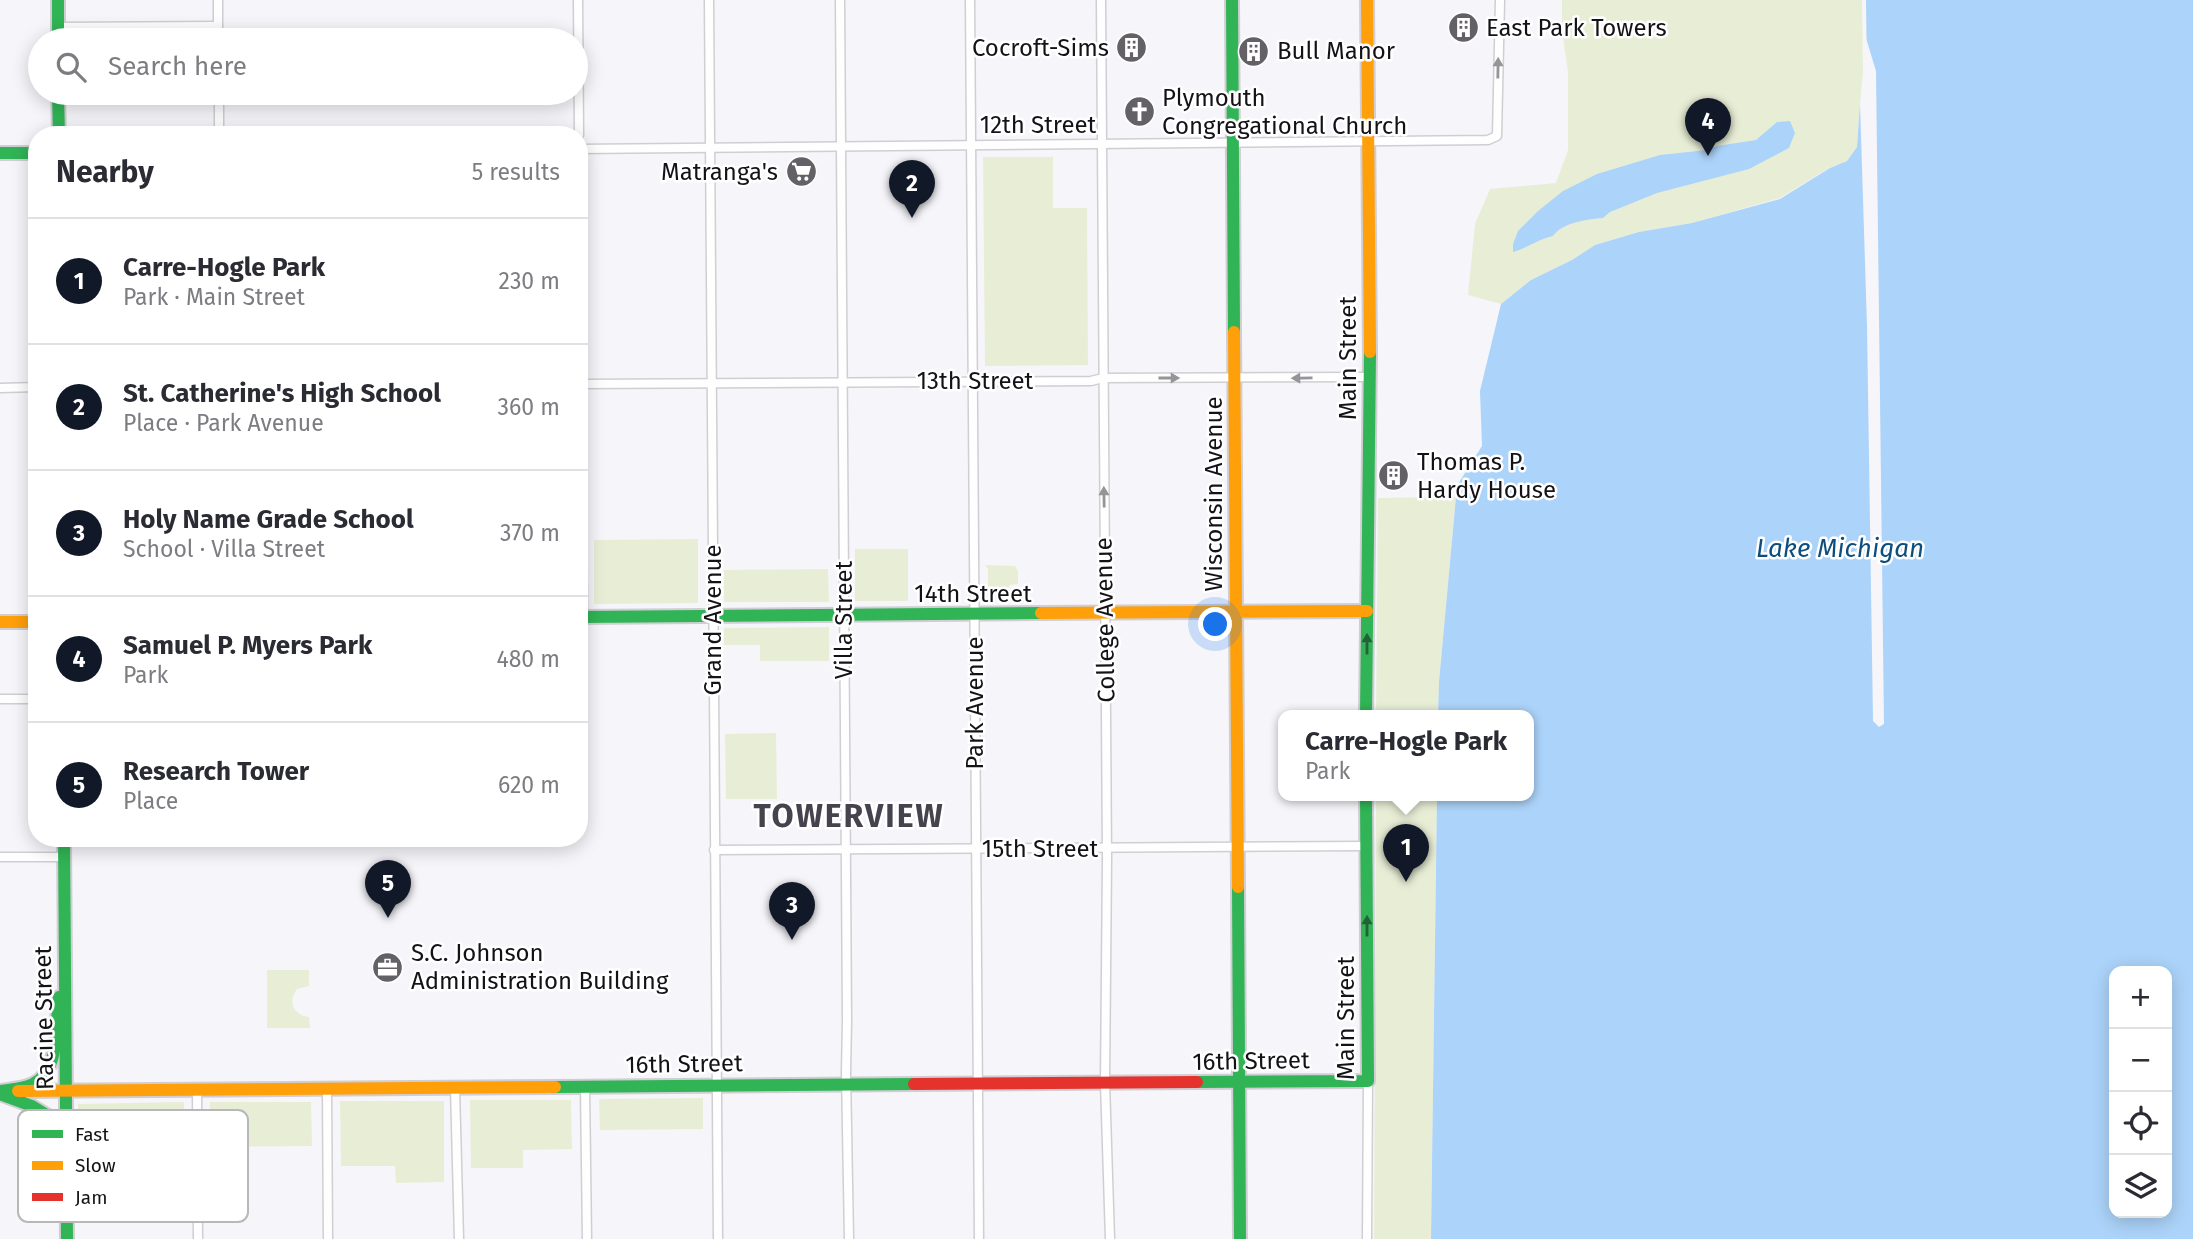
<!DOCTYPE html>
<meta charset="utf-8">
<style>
:root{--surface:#fff;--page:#f2f2f3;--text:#2b2b33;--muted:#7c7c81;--line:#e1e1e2;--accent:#111827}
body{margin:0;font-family:"Fira Sans",sans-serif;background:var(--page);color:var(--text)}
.controls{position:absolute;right:21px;bottom:21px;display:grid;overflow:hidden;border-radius:14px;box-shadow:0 4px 18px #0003}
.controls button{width:63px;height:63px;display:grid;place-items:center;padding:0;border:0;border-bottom:2px solid var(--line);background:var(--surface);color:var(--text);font:35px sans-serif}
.you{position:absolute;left:1216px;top:625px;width:24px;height:24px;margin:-18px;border:5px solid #fff;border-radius:50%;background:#1a73e8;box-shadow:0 0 0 10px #1a73e833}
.badge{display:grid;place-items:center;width:46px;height:46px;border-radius:50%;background:var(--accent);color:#fff;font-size:23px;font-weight:700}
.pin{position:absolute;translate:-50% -58px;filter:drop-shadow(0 2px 4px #0008)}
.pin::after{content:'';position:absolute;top:37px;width:24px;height:21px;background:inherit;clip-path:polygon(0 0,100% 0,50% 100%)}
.popup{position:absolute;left:1278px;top:710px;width:256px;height:91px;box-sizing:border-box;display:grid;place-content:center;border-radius:14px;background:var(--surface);filter:drop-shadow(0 2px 5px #0005);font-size:23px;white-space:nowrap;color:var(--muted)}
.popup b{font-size:26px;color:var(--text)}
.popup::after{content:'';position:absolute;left:50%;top:100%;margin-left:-14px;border:14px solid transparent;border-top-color:var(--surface)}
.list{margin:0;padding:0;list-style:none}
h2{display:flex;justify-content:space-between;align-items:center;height:91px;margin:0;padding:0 28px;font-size:30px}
h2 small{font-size:23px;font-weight:400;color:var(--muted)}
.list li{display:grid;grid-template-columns:46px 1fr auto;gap:21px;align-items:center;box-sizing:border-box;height:126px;padding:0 28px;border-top:2px solid var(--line)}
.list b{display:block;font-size:26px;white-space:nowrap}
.list p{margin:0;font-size:23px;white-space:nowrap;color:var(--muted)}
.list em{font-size:23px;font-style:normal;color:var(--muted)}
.icon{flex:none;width:38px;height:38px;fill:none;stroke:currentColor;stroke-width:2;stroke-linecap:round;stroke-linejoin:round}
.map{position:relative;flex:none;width:2193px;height:1239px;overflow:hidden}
.search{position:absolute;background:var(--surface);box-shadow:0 4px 18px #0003;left:28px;top:28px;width:560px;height:77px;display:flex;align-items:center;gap:18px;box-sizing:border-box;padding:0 24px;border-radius:38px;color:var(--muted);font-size:26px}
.panel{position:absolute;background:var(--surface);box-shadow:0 4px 18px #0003;left:28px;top:126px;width:560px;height:721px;border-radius:28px}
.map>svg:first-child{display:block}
.green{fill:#e8eed6}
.water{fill:#acd3f9;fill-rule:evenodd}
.pier{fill:#f6f5fa}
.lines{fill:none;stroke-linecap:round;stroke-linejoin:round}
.street-casing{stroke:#d0ced3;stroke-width:11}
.fast-casing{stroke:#d0ced3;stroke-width:16}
.slow-casing{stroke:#d0ced3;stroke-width:16}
.jam-casing{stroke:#d0ced3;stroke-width:16}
.street{stroke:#fefefe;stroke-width:8}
.fast{stroke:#30b455;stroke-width:12}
.slow{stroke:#ff9f0a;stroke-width:12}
.jam{stroke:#e5322d;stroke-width:12}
.oneway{fill:#959496}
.oneway2{fill:#226336}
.labels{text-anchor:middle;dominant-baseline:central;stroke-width:5;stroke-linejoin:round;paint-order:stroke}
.poi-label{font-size:24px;fill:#141217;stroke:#fff;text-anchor:start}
.street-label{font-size:24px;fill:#141217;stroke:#fff}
.water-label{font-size:26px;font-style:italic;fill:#0d4e7e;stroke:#fff}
.district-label{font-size:32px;font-weight:bold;letter-spacing:2px;fill:#46434e;stroke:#fff}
.key{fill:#fff;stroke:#b8b8b9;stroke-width:2}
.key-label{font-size:19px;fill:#141217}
</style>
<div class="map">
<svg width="2193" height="1239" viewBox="0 0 2193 1239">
<rect width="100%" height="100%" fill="#f6f5fa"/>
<g class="green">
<polygon points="1562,0 1866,0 1867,71 1860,104 1857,147 1847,161 1829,168 1780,198 1692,223 1639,232 1595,245 1572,260 1531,280 1501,304 1468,295 1475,224 1490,189 1556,183 1568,150 1568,72 1562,30"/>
<polygon points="983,157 1053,157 1053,208 1087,208 1088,365 985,366"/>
<polygon points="1456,497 1439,682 1438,716 1376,716 1378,498"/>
<polygon points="698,539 698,603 594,604 594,540"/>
<rect x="855" y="549" width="53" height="52"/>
<polygon points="985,565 1015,566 1018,571 1018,584 1010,585 1003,597 993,598 988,594 988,569"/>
<polygon points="828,569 829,602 724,602 724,570"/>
<polygon points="829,627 829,661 760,661 760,645 724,645 724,628"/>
<polygon points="776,733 777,799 726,799 725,734"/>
<polygon points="1376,796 1437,796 1431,1239 1374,1239"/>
<path d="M267,970H309V986L297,989C287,1002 294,1015 309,1017L310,1028H267Z"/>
<polygon points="703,1098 703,1129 600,1130 599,1099"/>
<polygon points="470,1100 571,1100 572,1149 523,1150 523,1168 471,1168"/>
<polygon points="340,1101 444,1101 444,1182 396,1183 395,1166 341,1166"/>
<polygon points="184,1102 184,1147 128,1148 128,1185 79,1186 78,1104"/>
<polygon points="210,1102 311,1102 312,1146 210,1147"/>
<polygon points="144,1153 184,1153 183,1186 136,1186 137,1161"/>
</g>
<g class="water">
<path d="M1866,0H2193V1239H1431L1437,796H1528V716H1438L1439,682L1456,497L1458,484L1482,446L1480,391L1501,304L1531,280L1572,260L1595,245L1639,232L1692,223L1780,199L1830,168L1847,161L1857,147L1860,104L1867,71ZM2114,971H2167V1213H2114Z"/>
<path d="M1790,121L1795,133L1789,148L1749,169L1657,193L1610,212L1603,218C1587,219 1562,223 1553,236C1538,239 1528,248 1513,252V244L1518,231L1538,211L1563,191L1597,174L1660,155L1707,150L1717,146L1756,140L1777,122Z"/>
</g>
<polygon class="pier" points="1862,0 1866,0 1866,38 1876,71 1884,724 1879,727 1873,721 1867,326 1860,104 1863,71"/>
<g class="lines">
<defs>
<g id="street">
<polyline points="218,0 218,40"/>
<polyline points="578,0 579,135"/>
<polyline points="709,0 718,1239"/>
<polyline points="840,0 847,1021 846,1072 849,1239"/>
<polyline points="970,0 979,1239"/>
<polyline points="1101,0 1107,859 1105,1083 1110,1239"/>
<polyline points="58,27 218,26"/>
<polyline points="219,93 219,135"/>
<polyline points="579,149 1488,140 1497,136 1500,0"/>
<polyline points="579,158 583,617"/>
<polyline points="579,384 1091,381 1103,378 1370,377"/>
<polyline points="0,388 37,387"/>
<polyline points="0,699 37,699"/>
<polyline points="714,850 1366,846"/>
<polyline points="0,857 64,857"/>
<polyline points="585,1086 587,1239"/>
<polyline points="455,1088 459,1239"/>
<polyline points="327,1089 328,1239"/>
<polyline points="197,1090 198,1239"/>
<polyline points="1367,1239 1368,1081"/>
</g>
<g id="fast">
<polyline points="58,0 58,40"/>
<polyline points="1232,0 1234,332"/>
<polyline points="58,93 59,135"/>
<polyline points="0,153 37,153"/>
<polyline points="579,617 1041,613"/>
<polyline points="1366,716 1370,352"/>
<polyline points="64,838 67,1239"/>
<polyline points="1238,887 1240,1239"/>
<polyline points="1197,1082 1368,1081 1366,796"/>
<polyline points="555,1087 914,1084"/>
<path d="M0,1091C11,1089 23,1089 33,1084C61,1071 55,1023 59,997"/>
<polyline points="0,1094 32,1106 50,1117 64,1141"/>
</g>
<g id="slow">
<polyline points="1367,0 1370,352"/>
<polyline points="1234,332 1238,887"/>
<polyline points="1041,613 1367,611"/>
<polyline points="0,622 37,622"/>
<polyline points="18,1091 555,1087"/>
</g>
<polyline id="jam" points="914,1084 1197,1082"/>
</defs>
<use href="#street" class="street-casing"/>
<use href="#fast" class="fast-casing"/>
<use href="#slow" class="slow-casing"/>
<use href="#jam" class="jam-casing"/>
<use href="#street" class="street"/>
<use href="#fast" class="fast"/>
<use href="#slow" class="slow"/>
<use href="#jam" class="jam"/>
</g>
<defs><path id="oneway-solid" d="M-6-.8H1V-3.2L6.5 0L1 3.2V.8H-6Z" transform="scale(1.75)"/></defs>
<g class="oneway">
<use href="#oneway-solid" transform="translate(1498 68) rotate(-89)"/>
<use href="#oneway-solid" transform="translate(1169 378)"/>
<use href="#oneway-solid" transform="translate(1302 378) rotate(179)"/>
<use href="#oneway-solid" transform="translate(1104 497) rotate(-91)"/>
</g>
<g class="oneway2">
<use href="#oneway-solid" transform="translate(1367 644) rotate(-90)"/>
<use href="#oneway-solid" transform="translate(1367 926) rotate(-90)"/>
</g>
<defs>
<symbol id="building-disc" viewBox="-11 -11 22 22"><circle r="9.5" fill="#636166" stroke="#fff"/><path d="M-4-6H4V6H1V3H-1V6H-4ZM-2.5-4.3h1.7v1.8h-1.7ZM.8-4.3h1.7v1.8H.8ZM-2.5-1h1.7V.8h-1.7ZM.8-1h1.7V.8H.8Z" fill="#fff"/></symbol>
<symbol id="church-disc" viewBox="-11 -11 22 22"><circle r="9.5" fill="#636166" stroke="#fff"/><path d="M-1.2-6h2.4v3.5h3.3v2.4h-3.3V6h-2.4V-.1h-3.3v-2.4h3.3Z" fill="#fff"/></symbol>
<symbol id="supermarket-disc" viewBox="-11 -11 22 22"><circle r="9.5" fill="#636166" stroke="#fff"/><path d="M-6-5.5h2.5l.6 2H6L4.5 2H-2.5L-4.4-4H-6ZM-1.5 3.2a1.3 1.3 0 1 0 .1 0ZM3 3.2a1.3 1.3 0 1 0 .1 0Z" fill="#fff"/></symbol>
<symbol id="office-disc" viewBox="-11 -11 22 22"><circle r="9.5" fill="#636166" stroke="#fff"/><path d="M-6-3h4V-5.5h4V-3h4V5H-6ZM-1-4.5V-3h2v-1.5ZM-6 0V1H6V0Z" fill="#fff"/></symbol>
</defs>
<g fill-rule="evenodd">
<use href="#building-disc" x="1446" y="10" width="35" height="35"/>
<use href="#building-disc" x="1114" y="30" width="35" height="35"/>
<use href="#building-disc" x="1236" y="34" width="35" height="35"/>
<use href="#church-disc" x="1122" y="94" width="35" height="35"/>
<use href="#supermarket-disc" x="784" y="154" width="35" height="35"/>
<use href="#building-disc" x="1376" y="458" width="35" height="35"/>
<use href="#office-disc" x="370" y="950" width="35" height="35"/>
</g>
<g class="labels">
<g class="poi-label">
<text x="1486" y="28">East Park Towers</text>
<text x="1109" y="48" text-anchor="end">Cocroft-Sims</text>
<text x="1277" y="51">Bull Manor</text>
<text x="1162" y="98">Plymouth<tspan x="1162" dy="28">Congregational Church</tspan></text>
<text x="778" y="172" text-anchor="end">Matranga's</text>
<text x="1417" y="462">Thomas P.<tspan x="1417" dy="28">Hardy House</tspan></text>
<text x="411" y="953">S.C. Johnson<tspan x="411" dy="28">Administration Building</tspan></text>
</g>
<g class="street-label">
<text x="1038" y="125">12th Street</text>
<text transform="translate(1348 358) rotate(-90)">Main Street</text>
<text x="975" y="381">13th Street</text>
<text transform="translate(1214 494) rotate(-90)">Wisconsin Avenue</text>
<text x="973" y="594">14th Street</text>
<text transform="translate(713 620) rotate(-90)">Grand Avenue</text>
<text transform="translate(844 620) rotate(-90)">Villa Street</text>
<text transform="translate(1105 620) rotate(-91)">College Avenue</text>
<text transform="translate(975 703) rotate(-90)">Park Avenue</text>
<text x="1040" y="849">15th Street</text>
<text transform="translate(44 1018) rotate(-91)">Racine Street</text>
<text transform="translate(1346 1018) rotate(-90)">Main Street</text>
<text transform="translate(1251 1061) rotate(-1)">16th Street</text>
<text transform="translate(684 1064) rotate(-1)">16th Street</text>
</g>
<g class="water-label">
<text x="1840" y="548">Lake Michigan</text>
</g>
<g class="district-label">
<text x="849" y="816">TOWERVIEW</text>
</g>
</g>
<rect x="18" y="1110" width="230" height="112" rx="10" class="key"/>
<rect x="32" y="1130" width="31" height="8" fill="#30b455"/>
<rect x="32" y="1161" width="31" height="9" fill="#ff9f0a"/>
<rect x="32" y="1193" width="31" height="8" fill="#e5322d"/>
<g class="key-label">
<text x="75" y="1141">Fast</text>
<text x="75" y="1172">Slow</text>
<text x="75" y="1204">Jam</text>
</g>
</svg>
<div class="controls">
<button>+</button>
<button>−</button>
<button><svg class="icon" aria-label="locate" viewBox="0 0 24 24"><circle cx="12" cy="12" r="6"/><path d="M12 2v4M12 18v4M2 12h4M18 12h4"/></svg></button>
<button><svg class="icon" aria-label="layers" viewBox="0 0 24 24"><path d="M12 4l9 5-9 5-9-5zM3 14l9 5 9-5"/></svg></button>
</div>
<div class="you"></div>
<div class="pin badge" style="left:1406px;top:882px">1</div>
<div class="popup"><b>Carre-Hogle Park</b>Park</div>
<div class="pin badge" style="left:912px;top:218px">2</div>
<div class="pin badge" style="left:792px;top:940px">3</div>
<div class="pin badge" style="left:1708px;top:156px">4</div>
<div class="pin badge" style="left:388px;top:918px">5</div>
<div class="search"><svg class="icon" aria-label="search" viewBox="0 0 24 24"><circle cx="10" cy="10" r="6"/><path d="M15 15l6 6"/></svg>Search here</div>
<section class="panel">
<h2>Nearby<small>5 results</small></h2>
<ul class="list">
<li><span class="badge">1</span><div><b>Carre-Hogle Park</b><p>Park · Main Street</p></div><em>230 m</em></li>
<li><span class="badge">2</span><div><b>St. Catherine's High School</b><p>Place · Park Avenue</p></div><em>360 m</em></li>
<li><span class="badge">3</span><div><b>Holy Name Grade School</b><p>School · Villa Street</p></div><em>370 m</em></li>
<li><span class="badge">4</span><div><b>Samuel P. Myers Park</b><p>Park</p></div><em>480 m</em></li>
<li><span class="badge">5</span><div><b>Research Tower</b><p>Place</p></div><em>620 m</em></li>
</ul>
</section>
</div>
